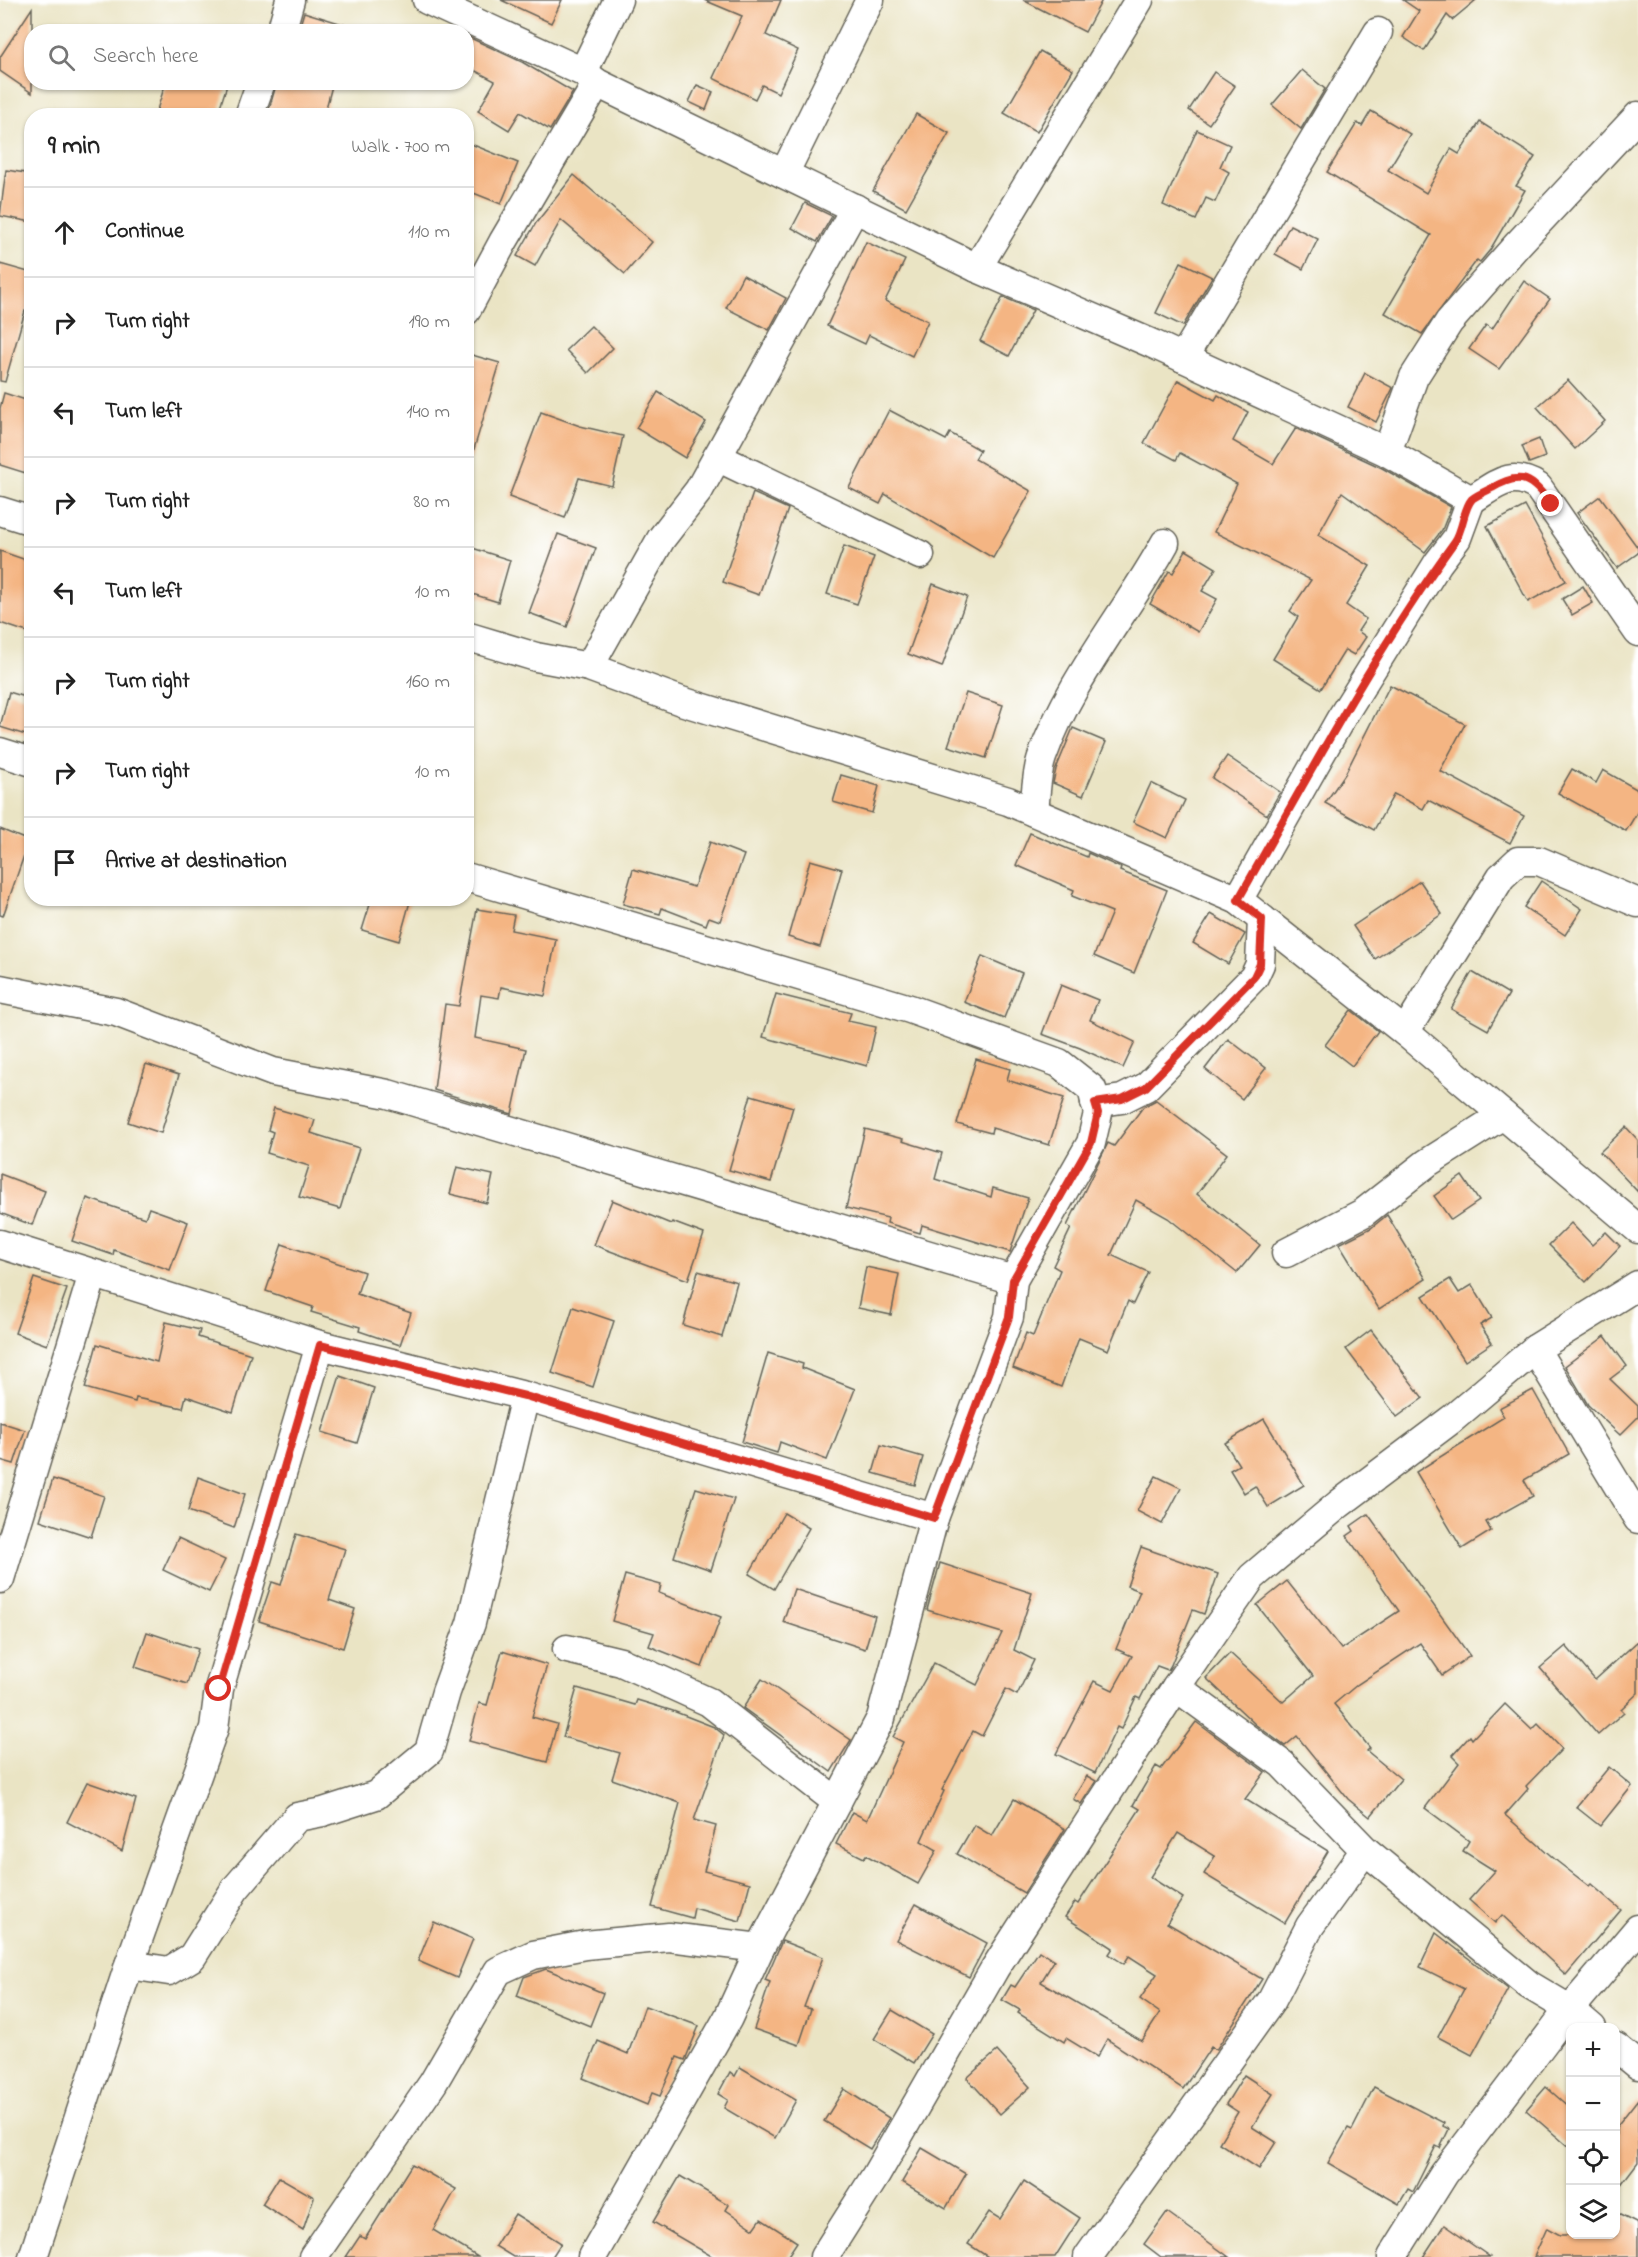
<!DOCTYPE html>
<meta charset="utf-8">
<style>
:root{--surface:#fff;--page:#f2f2f2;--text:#222;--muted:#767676;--line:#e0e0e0}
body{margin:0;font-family:"Indie Flower",sans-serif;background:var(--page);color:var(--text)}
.controls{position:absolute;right:18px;bottom:18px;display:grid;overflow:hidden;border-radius:12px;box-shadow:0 2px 4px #0004}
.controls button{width:54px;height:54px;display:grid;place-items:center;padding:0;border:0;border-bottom:2px solid var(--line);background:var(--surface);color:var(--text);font:30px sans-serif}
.stop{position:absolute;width:18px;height:18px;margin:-14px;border:4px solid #d93025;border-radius:50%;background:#fff}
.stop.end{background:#d93025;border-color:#fff;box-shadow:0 2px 6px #0008}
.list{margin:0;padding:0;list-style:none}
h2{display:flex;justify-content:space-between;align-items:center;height:78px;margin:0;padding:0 24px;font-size:26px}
h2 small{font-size:20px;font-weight:400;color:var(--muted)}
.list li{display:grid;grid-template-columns:39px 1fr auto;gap:18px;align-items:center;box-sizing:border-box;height:90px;padding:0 24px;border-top:2px solid var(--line)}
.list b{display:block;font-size:22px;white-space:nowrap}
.list em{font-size:20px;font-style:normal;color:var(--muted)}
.icon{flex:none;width:33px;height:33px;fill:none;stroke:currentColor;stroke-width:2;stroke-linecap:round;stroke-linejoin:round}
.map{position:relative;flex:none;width:1638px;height:2257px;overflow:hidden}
.search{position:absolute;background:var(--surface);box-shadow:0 2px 4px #0004;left:24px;top:24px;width:450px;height:66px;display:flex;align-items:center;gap:15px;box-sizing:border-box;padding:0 21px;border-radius:24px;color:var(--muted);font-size:22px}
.panel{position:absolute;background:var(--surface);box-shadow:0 2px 4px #0004;left:24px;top:108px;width:450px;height:798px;border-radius:24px}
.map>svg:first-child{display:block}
.building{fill:#f4b583}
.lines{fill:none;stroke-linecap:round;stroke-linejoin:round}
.minor-casing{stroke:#646257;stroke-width:31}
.minor{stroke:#fff;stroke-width:28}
.route{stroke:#d93025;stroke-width:8}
</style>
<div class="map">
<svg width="1638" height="2257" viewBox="0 0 1638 2257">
<rect width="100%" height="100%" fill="#fff"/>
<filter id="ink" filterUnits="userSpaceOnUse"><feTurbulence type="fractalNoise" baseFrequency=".0167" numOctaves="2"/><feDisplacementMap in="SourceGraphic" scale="12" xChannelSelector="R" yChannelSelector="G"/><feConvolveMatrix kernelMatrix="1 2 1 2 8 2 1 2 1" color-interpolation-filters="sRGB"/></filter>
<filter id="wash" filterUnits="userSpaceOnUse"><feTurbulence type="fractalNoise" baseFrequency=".008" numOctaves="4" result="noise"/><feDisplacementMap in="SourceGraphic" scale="24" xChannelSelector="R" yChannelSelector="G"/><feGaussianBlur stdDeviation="1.35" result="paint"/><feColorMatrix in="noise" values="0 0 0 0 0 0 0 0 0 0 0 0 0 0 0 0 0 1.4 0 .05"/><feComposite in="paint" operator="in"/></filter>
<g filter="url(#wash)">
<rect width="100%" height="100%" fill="#eae4c4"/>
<g id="blocks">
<g class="building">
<polygon points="501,0 562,0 551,23"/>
<polygon points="704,0 781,0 766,35 798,50 778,93 762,85 755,99 713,78 742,16"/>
<polygon points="1023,0 1102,0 1085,32"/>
<polygon points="1403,0 1476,0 1452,20 1447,15 1424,51 1403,37 1419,11"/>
<polygon points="32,8 32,93 0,71 0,57"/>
<polygon points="304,12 352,27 351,32 298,32"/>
<polygon points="466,36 522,62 573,92 550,130 520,112 509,130 478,111 495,81 466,66"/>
<polygon points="1040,51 1073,70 1037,132 1004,113"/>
<polygon points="1302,70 1325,89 1301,129 1272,105"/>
<polygon points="1214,72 1235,86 1209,124 1189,110"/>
<polygon points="166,82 228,82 217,116 155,116"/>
<polygon points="277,82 333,82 324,116 267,116"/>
<polygon points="697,85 713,92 706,110 689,102"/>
<polygon points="1371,111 1410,134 1388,170 1426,193 1451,149 1459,154 1480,122 1535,157 1516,186 1525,190 1490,250 1480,262 1477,260 1422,334 1385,313 1431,235 1327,172 1357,123 1362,126"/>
<polygon points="916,114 949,133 906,209 873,191"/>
<polygon points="1197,130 1230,145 1220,167 1229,172 1215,202 1206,198 1196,220 1163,205"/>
<polygon points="466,142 518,163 501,204 466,190"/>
<polygon points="6,170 32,174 32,222 0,216"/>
<polygon points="574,175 652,242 625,274 561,220 535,266 517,256 536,223"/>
<polygon points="805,203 832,216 817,242 792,228"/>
<polygon points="1290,225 1318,239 1303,269 1275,254"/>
<polygon points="866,242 905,260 885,301 928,321 912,356 869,335 865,344 827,326"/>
<polygon points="1181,262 1212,277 1183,326 1156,313"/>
<polygon points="0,264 32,273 32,313 25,311 5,382 0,381"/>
<polygon points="743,275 786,298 769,330 726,308"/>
<polygon points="1524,281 1550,299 1499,369 1469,349 1486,325 1492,329"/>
<polygon points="1003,297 1033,310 1009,356 980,341"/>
<polygon points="591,326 613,348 588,373 566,350"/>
<polygon points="472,355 500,363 471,459 466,458 466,374"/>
<polygon points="1365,373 1393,388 1376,422 1348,407"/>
<polygon points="1178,380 1215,400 1218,395 1248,412 1233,441 1273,464 1296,428 1382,468 1451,507 1442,530 1425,552 1342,492 1318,535 1370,566 1346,605 1366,619 1358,631 1366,637 1354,655 1345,650 1321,689 1273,659 1298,617 1290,611 1311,580 1214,532 1237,484 1180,453 1176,460 1144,443"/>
<polygon points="1568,380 1605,421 1575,449 1537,407"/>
<polygon points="658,392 706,422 685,458 636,428"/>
<polygon points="4,393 32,402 32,475 0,465 0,408"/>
<polygon points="889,410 946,440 950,433 980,450 975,459 1031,491 993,558 885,494 880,504 849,488"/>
<polygon points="541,412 580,426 623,436 612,486 579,478 565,518 509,497"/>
<polygon points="1539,439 1545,457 1529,463 1522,446"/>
<polygon points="753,493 788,509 759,595 723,582"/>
<polygon points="1600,496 1638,548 1638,553 1617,568 1577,513"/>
<polygon points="1525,506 1566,581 1528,602 1487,526"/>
<polygon points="558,534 596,548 567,627 529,613"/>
<polygon points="466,546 510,560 498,602 466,592"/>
<polygon points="844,546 874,557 857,604 827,594"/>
<polygon points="1186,550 1216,568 1202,591 1217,599 1198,632 1150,604 1169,571 1173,573"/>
<polygon points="0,551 32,562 32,619 27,632 0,623"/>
<polygon points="933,584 967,597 942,667 908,654"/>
<polygon points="1583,586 1593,603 1572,615 1562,599"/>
<polygon points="1390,685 1465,724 1440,771 1524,816 1510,843 1428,800 1423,809 1394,794 1374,830 1325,803 1345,774"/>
<polygon points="9,692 32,699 32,737 0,727"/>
<polygon points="966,693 1003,705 986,758 948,746"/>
<polygon points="1073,728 1106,742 1083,796 1053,783 1056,769"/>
<polygon points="1227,756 1280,792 1267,815 1212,778"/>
<polygon points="1572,769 1596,783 1603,770 1638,790 1638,811 1626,831 1558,793"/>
<polygon points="841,775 879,786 872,813 833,802"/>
<polygon points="1151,783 1185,800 1167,838 1133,822"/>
<polygon points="0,829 29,841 3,916 0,915"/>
<polygon points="1030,833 1087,857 1088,853 1121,868 1120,871 1167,890 1134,973 1094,956 1112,912 1072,896 1074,890 1016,865"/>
<polygon points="710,842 744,855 720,921 709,917 706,925 662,908 660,914 623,904 633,869 694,887"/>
<polygon points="810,860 842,869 820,947 788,937"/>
<polygon points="1420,881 1442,914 1375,959 1353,926"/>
<polygon points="1541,881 1582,909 1565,935 1524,907"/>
<polygon points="372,898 411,898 399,941 362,930"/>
<polygon points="477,909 514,915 511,930 556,939 545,996 501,987 499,998 481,995 475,1038 526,1049 512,1114 434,1090 445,1004 459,1006"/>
<polygon points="1211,914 1245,934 1228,964 1193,943"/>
<polygon points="982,956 1022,973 1004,1018 964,1002"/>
<polygon points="1472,972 1509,994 1488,1030 1451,1009"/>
<polygon points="1061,985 1098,1000 1090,1020 1135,1042 1123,1068 1080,1048 1042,1034"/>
<polygon points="776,994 851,1013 848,1021 876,1027 867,1066 763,1037"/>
<polygon points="1351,1010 1378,1031 1352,1066 1325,1045"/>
<polygon points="1228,1039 1266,1068 1242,1099 1205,1069"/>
<polygon points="976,1059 1010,1069 1007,1080 1064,1098 1049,1145 992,1128 991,1133 957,1124"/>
<polygon points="146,1064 179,1075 161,1133 128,1122"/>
<polygon points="751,1095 793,1107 771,1182 729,1170"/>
<polygon points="1156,1100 1227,1154 1197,1194 1260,1245 1237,1273 1168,1218 1136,1200 1111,1255 1148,1272 1133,1304 1128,1301 1108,1350 1079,1338 1061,1387 1013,1368 1026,1333 1033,1336 1060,1270 1053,1266 1071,1228 1067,1226 1108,1143 1114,1146 1143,1107"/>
<polygon points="274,1108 315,1120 311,1133 359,1148 340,1209 299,1197 309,1166 267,1153 273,1132 268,1130"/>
<polygon points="1626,1127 1638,1140 1638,1192 1600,1152"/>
<polygon points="865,1129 903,1139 902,1141 942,1153 935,1179 991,1197 993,1188 1028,1198 1010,1252 922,1225 920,1233 887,1223 888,1218 846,1208"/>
<polygon points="457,1167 493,1175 487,1203 450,1194"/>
<polygon points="0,1174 45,1191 32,1225 0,1213"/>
<polygon points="1462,1176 1479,1201 1451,1220 1434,1196"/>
<polygon points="87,1198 145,1218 149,1208 188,1222 170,1270 114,1250 113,1255 72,1241"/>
<polygon points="612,1200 671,1224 672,1222 704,1234 688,1280 594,1245"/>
<polygon points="1387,1215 1426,1279 1379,1309 1339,1244 1371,1228"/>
<polygon points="1571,1223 1592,1245 1606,1232 1620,1246 1586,1282 1549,1245"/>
<polygon points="282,1244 364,1272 357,1294 411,1313 400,1345 359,1331 360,1327 311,1312 313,1307 266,1291"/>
<polygon points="866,1267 899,1274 891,1315 858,1308"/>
<polygon points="698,1271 737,1282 722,1337 683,1325"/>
<polygon points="34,1278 67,1289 47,1345 15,1333"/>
<polygon points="1450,1279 1459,1293 1472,1285 1492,1318 1480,1325 1492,1343 1465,1361 1423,1296"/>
<polygon points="573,1307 614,1321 593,1387 552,1373"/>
<polygon points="166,1322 200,1330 198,1337 251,1354 233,1412 186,1396 183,1408 136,1398 135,1402 85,1388 97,1344 157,1362"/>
<polygon points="1371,1330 1423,1398 1397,1417 1346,1349"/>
<polygon points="1605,1336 1627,1366 1610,1379 1638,1406 1638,1417 1620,1435 1588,1405 1565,1366"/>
<polygon points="768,1353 803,1364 802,1368 855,1389 827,1460 780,1442 777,1453 742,1442"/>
<polygon points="340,1376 374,1388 357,1443 322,1432"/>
<polygon points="1533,1390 1569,1454 1524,1480 1533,1496 1486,1522 1491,1531 1462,1549 1416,1472 1504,1417 1499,1408"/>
<polygon points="1264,1419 1304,1485 1268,1507 1255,1486 1244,1493 1230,1470 1239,1465 1225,1443"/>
<polygon points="0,1422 25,1430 14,1464 0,1460"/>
<polygon points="881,1445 923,1457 915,1485 873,1473"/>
<polygon points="1156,1476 1181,1488 1162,1524 1137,1511"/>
<polygon points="198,1477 245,1494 234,1528 188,1511"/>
<polygon points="53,1479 104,1496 91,1537 40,1520"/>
<polygon points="696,1488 734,1499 711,1570 674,1557"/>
<polygon points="784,1513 809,1528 774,1589 749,1574"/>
<polygon points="1368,1514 1470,1656 1442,1675 1420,1643 1358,1684 1334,1704 1370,1748 1367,1751 1401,1779 1370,1817 1348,1799 1297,1736 1285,1746 1256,1725 1206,1678 1230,1653 1283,1702 1313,1676 1257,1605 1287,1581 1341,1649 1399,1611 1347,1536 1354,1531 1351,1526"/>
<polygon points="296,1534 345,1549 329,1600 355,1609 343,1648 259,1621 272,1582 281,1585"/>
<polygon points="178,1538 225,1560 209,1592 163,1570"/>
<polygon points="1141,1547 1218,1574 1204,1614 1193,1610 1171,1665 1168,1670 1157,1666 1140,1699 1136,1697 1121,1729 1117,1727 1095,1773 1056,1754 1094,1681 1113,1690 1132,1656 1116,1649 1140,1591 1127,1586"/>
<polygon points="940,1563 1032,1593 1014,1650 1034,1660 1017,1695 1006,1689 982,1736 973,1731 942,1790 944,1791 921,1841 937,1850 918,1884 866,1855 864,1858 836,1844 852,1812 867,1820 903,1742 893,1737 934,1663 977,1685 1002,1633 927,1610"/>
<polygon points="625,1575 661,1585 659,1593 721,1617 702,1667 649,1646 654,1633 612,1621"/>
<polygon points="794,1589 875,1616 865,1649 783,1622"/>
<polygon points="147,1632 198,1649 187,1684 135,1667"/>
<polygon points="1638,1641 1638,1693 1621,1709 1624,1712 1598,1735 1540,1668 1566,1646 1595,1680"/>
<polygon points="502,1651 547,1665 532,1717 557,1724 547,1762 469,1741 479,1703 487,1705"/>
<polygon points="762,1679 851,1740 831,1772 743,1708"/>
<polygon points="577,1688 635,1705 637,1700 673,1711 714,1727 724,1735 694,1820 716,1826 704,1871 750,1883 740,1921 694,1908 692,1918 652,1907 680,1803 612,1779 620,1753 563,1737"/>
<polygon points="1505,1704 1532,1730 1538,1724 1562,1749 1526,1786 1528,1789 1505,1815 1558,1862 1589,1886 1591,1884 1621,1910 1566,1975 1502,1915 1495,1923 1469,1900 1495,1871 1463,1851 1469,1841 1425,1808 1459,1763 1452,1756 1470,1736 1472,1739"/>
<polygon points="1196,1722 1265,1772 1245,1799 1328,1851 1285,1923 1204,1874 1215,1856 1178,1833 1150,1877 1183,1898 1167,1923 1262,1979 1216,2050 1211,2047 1183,2089 1107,2039 1097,2057 1066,2038 1064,2042 1018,2013 1020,2010 1002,2000 1011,1985 1015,1987 1039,1951 1054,1961 1041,1982 1142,2041 1160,2013 1140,1999 1157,1974 1129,1956 1124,1964 1109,1954 1113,1948 1065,1917 1075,1902 1078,1904 1140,1809 1133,1805 1156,1766 1161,1769"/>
<polygon points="1609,1767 1632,1786 1600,1826 1576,1807"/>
<polygon points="1087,1776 1096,1781 1081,1804 1073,1799"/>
<polygon points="87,1782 136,1799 122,1851 67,1822"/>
<polygon points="1014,1799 1065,1829 1024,1893 957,1854 974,1825 992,1836"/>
<polygon points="916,1904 987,1943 969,1977 896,1940"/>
<polygon points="434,1922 473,1939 457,1978 418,1961"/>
<polygon points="1436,1933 1508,1989 1472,2055 1438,2037 1464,1989 1420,1967"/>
<polygon points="782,1941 823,1957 804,2007 811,2009 799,2045 754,2029 770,1982 765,1980"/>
<polygon points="546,1969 603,1993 590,2026 517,1996 524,1977"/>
<polygon points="645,2006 699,2026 685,2060 677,2057 660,2096 652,2093 647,2105 583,2078 598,2041 628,2054"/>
<polygon points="892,2010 932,2034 914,2063 874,2039"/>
<polygon points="997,2051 1030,2087 1000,2114 967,2078"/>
<polygon points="740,2067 796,2100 775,2138 724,2108 728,2100 718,2094 730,2072 735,2076"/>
<polygon points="1244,2075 1273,2094 1252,2127 1276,2142 1259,2169 1219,2143 1238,2112 1226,2104"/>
<polygon points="1374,2087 1444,2123 1443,2126 1449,2129 1440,2148 1436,2146 1413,2192 1408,2189 1399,2204 1328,2163 1348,2128 1352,2130"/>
<polygon points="1546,2087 1570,2108 1570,2148 1526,2110"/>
<polygon points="844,2089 889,2118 870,2149 824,2121"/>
<polygon points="1638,2099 1638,2162 1616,2191 1616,2127"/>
<polygon points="922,2148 966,2174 946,2208 902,2182"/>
<polygon points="412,2164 456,2189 433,2230 478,2257 346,2257 360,2236 365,2239"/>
<polygon points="680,2176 729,2205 726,2210 754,2229 761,2219 797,2242 787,2257 713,2257 653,2222"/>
<polygon points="279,2177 314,2197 303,2230 262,2204"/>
<polygon points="1024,2181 1080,2218 1055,2257 988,2257 968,2244 989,2212 1000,2219"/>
<polygon points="1167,2212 1229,2257 1161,2257 1144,2244"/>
<polygon points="1616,2213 1638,2224 1638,2257 1534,2257 1547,2228 1560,2235 1616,2235"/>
<polygon points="515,2214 561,2243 552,2257 513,2257 495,2246"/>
<polygon points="1444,2225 1490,2257 1423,2257"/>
</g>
</g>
</g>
<g filter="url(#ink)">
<use href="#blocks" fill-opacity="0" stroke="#646257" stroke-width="1.5"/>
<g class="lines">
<defs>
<g id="minor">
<polyline points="427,0 583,72 597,83 977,268 1153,344 1387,452 1471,500 1457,538 1438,563 1340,720 1238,900"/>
<polyline points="281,32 290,0"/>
<polyline points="583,72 618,0"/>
<polyline points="249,116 261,82"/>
<polyline points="784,174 870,0"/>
<polyline points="977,268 1139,0"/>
<polyline points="466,311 503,242 597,83"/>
<polyline points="1183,358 1378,32"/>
<polyline points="1387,452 1414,377 1449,322 1518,244 1638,116"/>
<polyline points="717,457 920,555"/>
<path d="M1471,500C1496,485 1510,469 1538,487L1638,632"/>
<polyline points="0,511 32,521"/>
<polyline points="466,636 536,657 589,667 681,701 1008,801 1238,900 1405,1032 1638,1229"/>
<polyline points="589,667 661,539 699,490 855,208"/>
<polyline points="0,752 32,762"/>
<path d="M1034,812C1036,794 1036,774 1042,757C1070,679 1125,615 1165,543"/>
<polyline points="466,877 910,1009 1059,1063 1092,1089 1098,1113 1091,1143 1013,1280 1009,1317 934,1518 881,1718 760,1948 728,2018 592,2257"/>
<polyline points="0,989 116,1012 273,1072 388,1094 1013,1280"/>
<polyline points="1405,1032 1501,877 1518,861 1539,861 1638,903"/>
<polyline points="1095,1103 1122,1099 1146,1087 1254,977 1260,964 1262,919"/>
<polyline points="0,1244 320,1345 525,1396 934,1518"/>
<polyline points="1286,1253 1363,1213 1427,1163 1503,1115"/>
<polyline points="1535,1349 1638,1519"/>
<polyline points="0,1579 93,1274"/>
<polyline points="567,1649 621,1662 709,1702 837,1802"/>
<polyline points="1176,1687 1282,1764 1365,1850 1529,1985 1571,2010 1592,2028"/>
<polyline points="129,1965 169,1971 192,1957 235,1889 297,1817 323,1812 376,1795 429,1751 446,1692 471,1623 525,1396"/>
<polyline points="1616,2047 1638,2065"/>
<polyline points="33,2257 129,1965 214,1728 219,1689 320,1345"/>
<polyline points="313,2257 433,2083 498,1971 533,1955 585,1945 669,1937 760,1948"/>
<polyline points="824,2257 876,2175 995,1968 1176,1687 1252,1577 1339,1504 1452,1419 1535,1349 1638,1285"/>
<polyline points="1088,2257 1272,2000 1310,1926 1365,1850"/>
<polyline points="1392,2257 1444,2174 1560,2021 1638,1929"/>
</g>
</defs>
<use href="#minor" class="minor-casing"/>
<use href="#minor" class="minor"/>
</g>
</g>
<g class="lines" filter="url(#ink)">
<path class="route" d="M219,1689L320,1345L525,1396L934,1518L1009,1317L1013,1280L1091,1143L1098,1113L1095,1103L1122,1099L1146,1087L1254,977L1260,964L1262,919L1238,900C1307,779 1373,654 1455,541C1463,530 1463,509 1472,499C1477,495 1486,491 1492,488C1522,470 1531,479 1551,504"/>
</g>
</svg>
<div class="controls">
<button>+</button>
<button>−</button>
<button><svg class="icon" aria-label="locate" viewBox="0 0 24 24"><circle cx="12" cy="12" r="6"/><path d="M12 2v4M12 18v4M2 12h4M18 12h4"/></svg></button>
<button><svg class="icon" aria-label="layers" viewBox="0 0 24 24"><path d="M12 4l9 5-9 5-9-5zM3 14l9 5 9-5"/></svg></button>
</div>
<div class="stop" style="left:219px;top:1689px"></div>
<div class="stop end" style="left:1551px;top:504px"></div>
<div class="search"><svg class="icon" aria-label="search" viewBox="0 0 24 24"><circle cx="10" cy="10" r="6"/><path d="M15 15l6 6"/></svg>Search here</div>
<section class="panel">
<h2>9 min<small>Walk · 700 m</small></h2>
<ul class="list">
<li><svg class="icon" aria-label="ahead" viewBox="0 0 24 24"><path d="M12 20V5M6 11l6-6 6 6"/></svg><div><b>Continue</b></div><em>110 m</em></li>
<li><svg class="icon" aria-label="right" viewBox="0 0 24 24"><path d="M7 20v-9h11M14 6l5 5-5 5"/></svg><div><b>Turn right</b></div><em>190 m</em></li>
<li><svg class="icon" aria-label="left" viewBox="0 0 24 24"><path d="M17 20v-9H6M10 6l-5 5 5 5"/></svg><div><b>Turn left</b></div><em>140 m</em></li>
<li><svg class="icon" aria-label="right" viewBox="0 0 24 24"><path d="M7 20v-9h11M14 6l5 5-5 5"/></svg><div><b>Turn right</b></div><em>80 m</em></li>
<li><svg class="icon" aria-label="left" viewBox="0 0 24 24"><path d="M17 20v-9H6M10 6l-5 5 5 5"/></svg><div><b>Turn left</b></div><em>10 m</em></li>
<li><svg class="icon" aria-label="right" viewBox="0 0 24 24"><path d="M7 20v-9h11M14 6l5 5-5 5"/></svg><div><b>Turn right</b></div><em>160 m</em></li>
<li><svg class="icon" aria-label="right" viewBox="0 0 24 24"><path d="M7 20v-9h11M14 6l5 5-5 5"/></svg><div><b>Turn right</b></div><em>10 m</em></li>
<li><svg class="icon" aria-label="arrive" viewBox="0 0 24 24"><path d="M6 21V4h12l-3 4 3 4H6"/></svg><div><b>Arrive at destination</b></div></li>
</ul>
</section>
</div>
